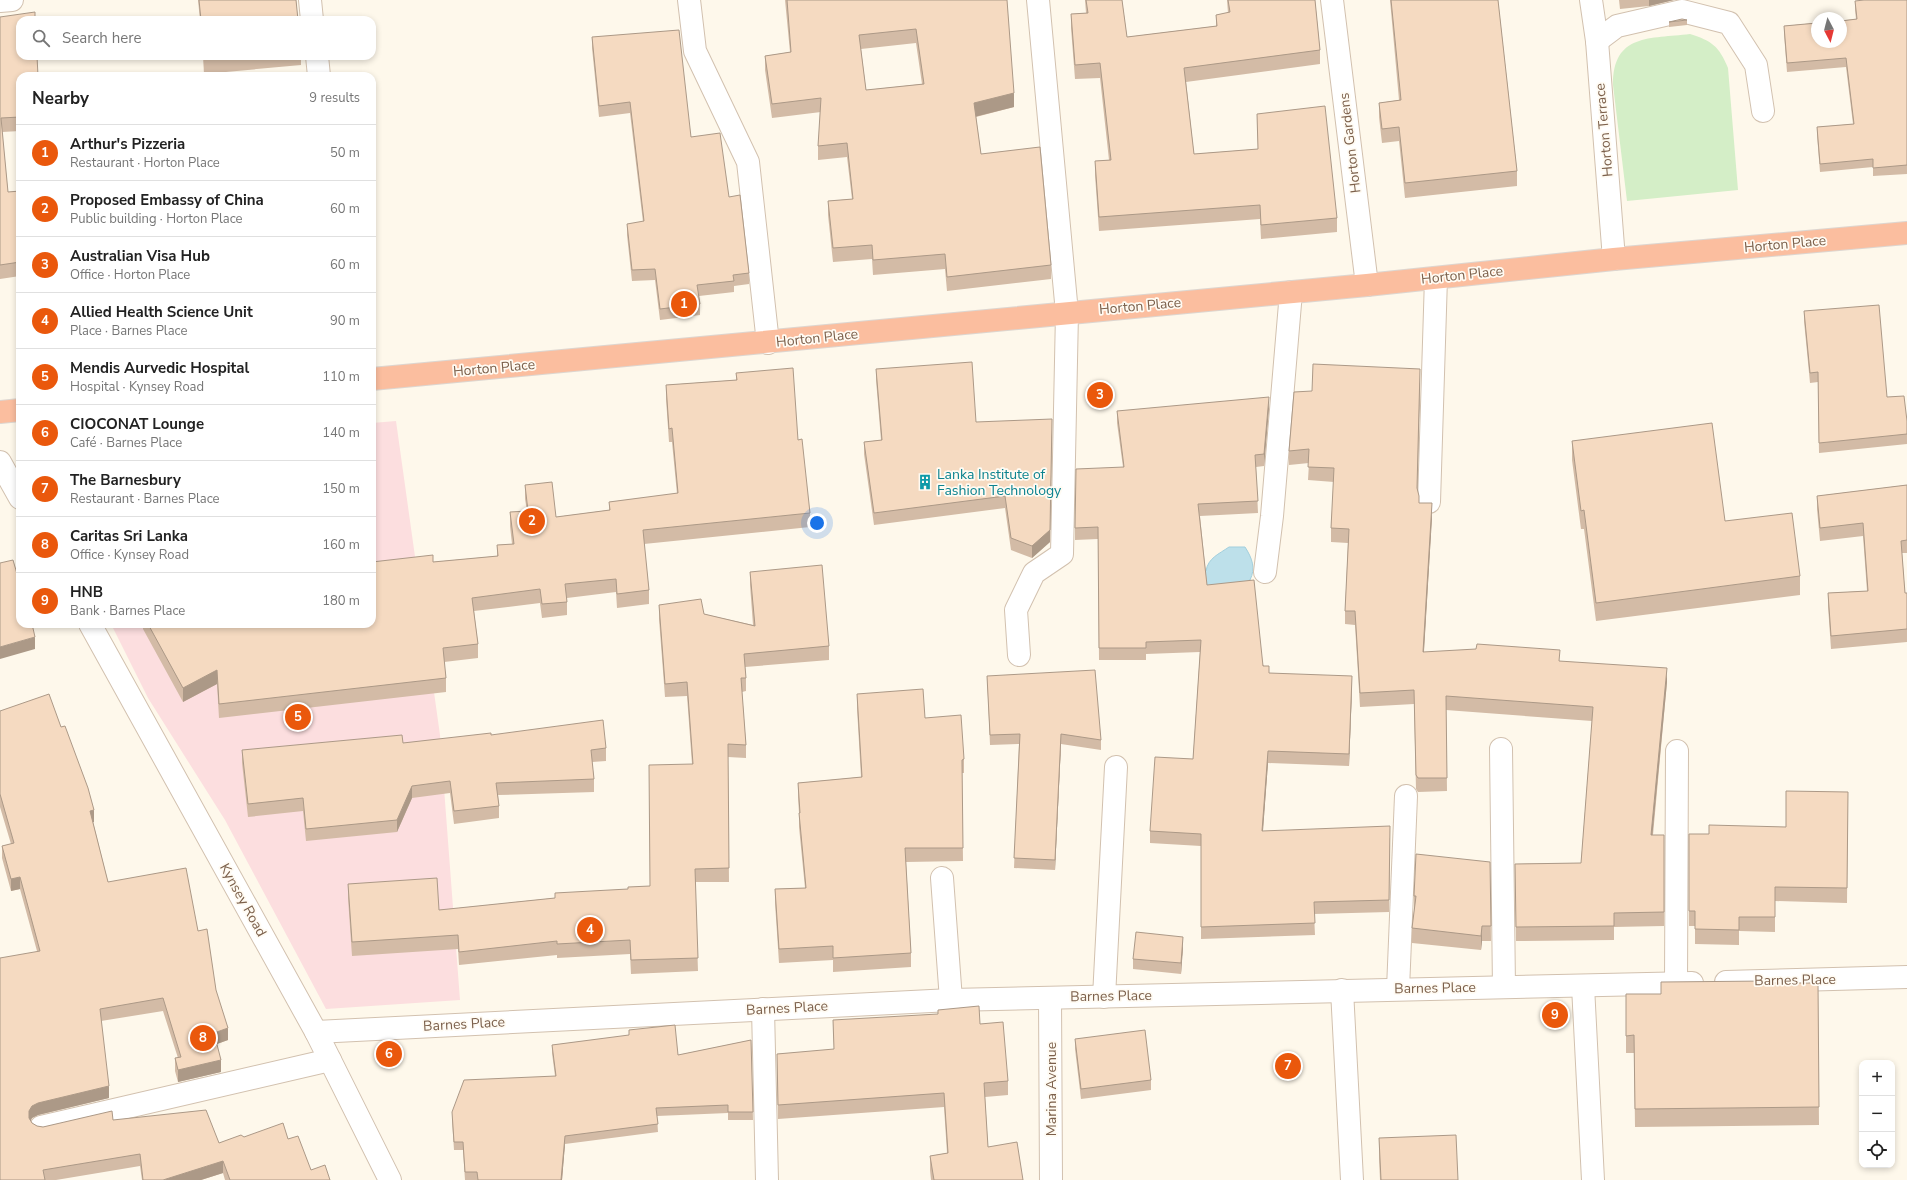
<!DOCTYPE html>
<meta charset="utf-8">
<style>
:root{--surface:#fff;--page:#f2f2f2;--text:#222;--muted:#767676;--line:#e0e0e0;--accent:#ea580c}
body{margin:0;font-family:"Nunito Sans",sans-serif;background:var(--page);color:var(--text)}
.controls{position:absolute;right:12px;bottom:12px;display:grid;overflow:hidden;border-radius:8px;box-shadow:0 2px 6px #0003}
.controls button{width:36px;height:36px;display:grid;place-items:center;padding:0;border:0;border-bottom:1px solid var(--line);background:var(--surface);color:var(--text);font:20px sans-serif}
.compass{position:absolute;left:1811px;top:12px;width:36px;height:36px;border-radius:50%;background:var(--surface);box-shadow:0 2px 6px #0003;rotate:173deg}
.you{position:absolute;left:817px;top:523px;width:14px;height:14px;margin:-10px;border:3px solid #fff;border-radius:50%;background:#1a73e8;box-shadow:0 0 0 6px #1a73e833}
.badge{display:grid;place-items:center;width:26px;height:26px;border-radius:50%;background:var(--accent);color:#fff;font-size:13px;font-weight:700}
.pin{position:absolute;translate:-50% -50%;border:2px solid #fff;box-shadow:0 1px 4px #0006}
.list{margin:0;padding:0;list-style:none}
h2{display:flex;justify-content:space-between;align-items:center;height:52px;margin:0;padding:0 16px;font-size:17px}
h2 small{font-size:13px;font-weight:400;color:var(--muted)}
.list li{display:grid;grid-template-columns:26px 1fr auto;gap:12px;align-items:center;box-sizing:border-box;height:56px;padding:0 16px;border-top:1px solid var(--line)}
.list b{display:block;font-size:15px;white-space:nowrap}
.list p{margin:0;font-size:13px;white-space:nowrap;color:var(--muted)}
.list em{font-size:13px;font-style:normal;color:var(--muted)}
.icon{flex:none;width:22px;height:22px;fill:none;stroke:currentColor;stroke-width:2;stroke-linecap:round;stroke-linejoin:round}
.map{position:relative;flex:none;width:1907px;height:1180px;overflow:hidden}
.search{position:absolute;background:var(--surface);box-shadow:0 2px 6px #0003;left:16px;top:16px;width:360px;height:44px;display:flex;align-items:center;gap:10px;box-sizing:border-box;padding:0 14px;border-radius:12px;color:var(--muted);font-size:15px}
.panel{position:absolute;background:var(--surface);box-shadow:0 2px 6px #0003;left:16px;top:72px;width:360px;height:556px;border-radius:12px}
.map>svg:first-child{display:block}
.medical{fill:#fcdedf}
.green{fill:#d4eec7}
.water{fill:#bde0ea;stroke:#a2cfdd}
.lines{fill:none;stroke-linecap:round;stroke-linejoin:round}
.minor-casing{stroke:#d2c1af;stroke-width:24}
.highway-casing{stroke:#ddd6d0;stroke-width:24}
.minor{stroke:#fff;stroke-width:22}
.highway{stroke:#fbbe9f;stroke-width:22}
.wall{fill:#d3bba6;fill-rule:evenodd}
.shaded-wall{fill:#ac9987}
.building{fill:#f5dac1;stroke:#ac9987;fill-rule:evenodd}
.labels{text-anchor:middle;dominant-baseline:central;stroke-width:3.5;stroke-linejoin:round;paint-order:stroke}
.street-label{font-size:14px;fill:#7c604b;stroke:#fffbf3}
.culture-label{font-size:14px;fill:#0d838f;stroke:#fffbf3;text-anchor:start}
</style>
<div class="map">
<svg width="1907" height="1180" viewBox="0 0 1907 1180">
<rect width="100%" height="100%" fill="#fef8eb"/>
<polygon class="medical" points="396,421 440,735 460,1000 326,1009 225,820 148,698 111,624 372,624 372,423"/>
<path class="green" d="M1690,34C1712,41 1719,46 1728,68L1738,190L1627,201L1613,85C1613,33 1650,39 1690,34Z"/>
<path class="water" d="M1229,547H1245C1252,558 1256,568 1250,580L1240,584L1225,596L1174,577L1206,571C1208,558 1219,554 1229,547Z"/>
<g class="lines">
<defs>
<g id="minor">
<polyline points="310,0 312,20"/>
<polyline points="689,0 695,51 748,162 768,343"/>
<polyline points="1332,0 1367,285"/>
<polyline points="1591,0 1597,41 1614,259"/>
<polyline points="0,1 12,0"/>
<polyline points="1597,41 1617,26 1682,11 1729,23 1756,65 1763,111"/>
<polyline points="317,56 319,76"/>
<polyline points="0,462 20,498"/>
<polyline points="1429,502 1436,278"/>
<polyline points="1265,572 1272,516 1291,292"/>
<polyline points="90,624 316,1032 390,1180"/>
<polyline points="1019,655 1016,610 1034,573 1062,554 1067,313 1038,0"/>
<polyline points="1501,749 1504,987"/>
<polyline points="942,878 951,1000"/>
<polyline points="1726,982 1907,977"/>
<polyline points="1676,983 1677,751"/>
<polyline points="1583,986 1593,1180"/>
<polyline points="1398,989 1406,796"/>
<polyline points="1342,990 1352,1180"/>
<polyline points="1104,997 1116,767"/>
<polyline points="1050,998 1051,1180"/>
<polyline points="763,1009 767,1180"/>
<polyline points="316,1032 951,1000 1692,983"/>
<polyline points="41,1127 330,1060"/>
</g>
<g id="highway">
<polyline points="372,379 1367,285 1614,259 1907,233"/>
<polyline points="0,412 20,410"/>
</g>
</defs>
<use href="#minor" class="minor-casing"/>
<use href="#highway" class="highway-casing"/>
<use href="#minor" class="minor"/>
<use href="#highway" class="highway"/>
</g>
<g class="wall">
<polygon points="198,0 296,0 298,20 200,20"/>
<path d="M785,0H1007L1014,107L976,117L981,154L1051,265V279L947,291L945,269L873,275L872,259L833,262L828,215V201L852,199L847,157L818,160V146L821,112L772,118L765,70V56L790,52ZM916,43L922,84L866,90L861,49Z"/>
<polygon points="1085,0 1122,0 1127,37 1216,26 1216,15 1228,13 1227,0 1315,0 1320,50 1320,64 1186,82 1194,154 1258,149 1257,114 1337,218 1337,232 1261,239 1260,219 1099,231 1095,175 1095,161 1109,160 1100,78 1075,79 1071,28 1071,14 1086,13"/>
<polygon points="1390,0 1498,0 1517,171 1517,186 1405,198 1399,141 1382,143 1379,117 1379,103 1399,100"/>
<polygon points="1619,0 1674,0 1649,6 1620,9"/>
<polygon points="1907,0 1907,174 1873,176 1873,167 1820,172 1817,135 1817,127 1853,124 1846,67 1787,72 1784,34 1784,26 1856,19 1855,10 1855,1"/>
<polygon points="0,17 20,76 20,131 2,132 8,192 20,191 20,276 0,279"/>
<polygon points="1687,20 1687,25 1669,27 1669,22"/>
<polygon points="592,37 691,137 729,197 749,273 749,284 734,286 734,292 699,296 700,304 700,315 660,320 655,280 632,281 627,235 627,224 643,222 630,113 599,117 592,48"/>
<polygon points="203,56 301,56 301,65 204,74"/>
<polygon points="1804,311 1887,397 1907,421 1907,444 1819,453 1818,382 1810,383 1804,321"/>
<polygon points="876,369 976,422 1050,542 1032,558 1011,550 1005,508 874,525 864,454 864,442 881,440 876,380"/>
<polygon points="736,373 798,440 810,513 810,527 644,544 649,590 649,604 617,608 616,592 567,598 567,615 542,618 540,603 474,611 478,644 478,658 444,662 446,678 446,692 219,718 217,684 183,702 143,629 143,624 372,624 433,562 497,556 497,545 512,544 510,526 510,512 527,511 525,499 525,485 556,517 609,510 609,502 677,494 672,442 669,442 666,399 666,385 736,380"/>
<polygon points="1420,383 1417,489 1419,503 1432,517 1424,652 1560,661 1667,682 1653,835 1664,835 1664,926 1614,927 1614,940 1516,941 1515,864 1581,863 1592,721 1446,710 1447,791 1418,792 1416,789 1414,704 1360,707 1355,625 1345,624 1345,611 1348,543 1331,542 1331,528 1334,482 1308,480 1309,463 1289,465 1289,451 1312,391"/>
<polygon points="1269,408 1264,466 1256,467 1258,513 1200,516 1207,585 1269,673 1352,688 1349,766 1268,763 1263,831 1390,838 1389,912 1314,914 1315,935 1201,939 1201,846 1150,843 1150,831 1193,759 1200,652 1146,654 1146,660 1099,660 1098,539 1075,540 1075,528 1123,467 1117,423 1117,411"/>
<polygon points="1572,441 1725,521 1800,576 1800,595 1596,621 1584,529 1581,529 1572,460"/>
<polygon points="1907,485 1907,553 1902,553 1905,593 1907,593 1907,642 1831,649 1828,606 1828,593 1867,591 1863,536 1820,541 1817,509 1817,496"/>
<polygon points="750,572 829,646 829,660 745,667 746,678 746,691 742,692 746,745 746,758 728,757 729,882 695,882 698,971 631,974 630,954 557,958 557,955 459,965 458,949 352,956 348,898 348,884 439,910 555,898 628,889 650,886 692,764 687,696 665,697 659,619 659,605 704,614 753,625 750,585"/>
<polygon points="987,676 1101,740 1101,750 1061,744 1055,870 1014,868 1019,744 990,745"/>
<polygon points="857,694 925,718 964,759 964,773 962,773 963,861 906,862 911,953 911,967 833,972 833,960 779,963 775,903 775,889 805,888 799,827 799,813 798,797 798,783 861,777 857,708"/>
<polygon points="0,711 94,822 93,822 108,882 198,931 216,990 228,1040 217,1044 221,1072 178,1082 175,1071 175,1058 178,1058 163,1011 101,1021 109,1098 38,1115 32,1118 31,1121 32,1123 37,1126 43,1127 113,1120 219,1143 244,1137 288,1139 311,1170 330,1180 225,1180 223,1173 201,1180 142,1180 140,1166 56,1180 0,1180 37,951 20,889 11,891 2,858 2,846 11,844 0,807"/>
<polygon points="491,735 606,748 606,761 592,762 594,779 594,792 498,795 499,806 499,818 454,824 450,793 412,798 397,832 306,841 303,811 248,817 242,763 242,750 403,743"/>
<polygon points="1848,792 1847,903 1775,901 1775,932 1739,931 1739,945 1695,944 1695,926 1689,926 1689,834 1709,834 1786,827"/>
<polygon points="1490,862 1491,941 1482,941 1481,950 1412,943 1412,928 1414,911 1414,896"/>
<polygon points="1183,947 1181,974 1133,969 1133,959"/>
<polygon points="1661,982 1818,983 1819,1125 1635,1127 1634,1053 1626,1053 1626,994 1661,994"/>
<polygon points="833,1020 980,1024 1008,1081 1008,1095 985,1097 988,1147 1023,1180 931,1180 930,1170 930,1156 947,1153 944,1107 778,1119 777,1054 834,1050"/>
<polygon points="629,1030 678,1055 751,1040 753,1120 728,1120 728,1113 657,1116 658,1132 565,1144 562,1180 465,1180 463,1150 454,1150 452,1120 555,1076 552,1053 552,1045 629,1036"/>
<polygon points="1075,1039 1151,1080 1151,1090 1081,1099 1075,1049"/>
<polygon points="1379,1138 1458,1180 1380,1180 1379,1157"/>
</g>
<g class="shaded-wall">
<polygon points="1649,0 1674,0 1649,6"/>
<polygon points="1014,93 1014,107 974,117 974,103"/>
<polygon points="1420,369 1420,383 1417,502 1417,488"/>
<polygon points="1269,397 1269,408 1264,466 1264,454"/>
<polygon points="1052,431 1050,542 1032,558 1032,546"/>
<polygon points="1432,503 1432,517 1423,666 1423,652"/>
<polygon points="35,637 35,649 0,659 0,647"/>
<polygon points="1667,668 1667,682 1651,849 1651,835"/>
<polygon points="217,670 217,684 183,702 183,688"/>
<polygon points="1352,676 1352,688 1349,766 1349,754"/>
<polygon points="1061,734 1061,744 1055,870 1055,860"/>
<polygon points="1268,751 1268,763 1262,843 1262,831"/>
<polygon points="412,786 412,798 397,832 397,820"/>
<polygon points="94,810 94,822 90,823 90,811"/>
<polygon points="20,877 20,889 11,891 11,879"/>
<polygon points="1482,926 1482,941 1481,950 1481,936"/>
<polygon points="1183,937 1183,947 1181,974 1181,963"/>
<polygon points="228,1028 228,1040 214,1045 214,1033"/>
<polygon points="221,1060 221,1072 178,1082 178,1070"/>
<polygon points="109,1086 109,1098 38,1115 32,1118 29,1123 29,1111 32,1106 38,1103"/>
<polygon points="565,1136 565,1144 562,1180 561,1180"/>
<polygon points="223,1161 223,1173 201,1180 163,1180"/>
</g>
<g class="building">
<polygon points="199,0 296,0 298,20 201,20"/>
<path d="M787,0H1007L1014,93L974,103L981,154L1040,147L1051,265L947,277L945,254L873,260L872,245L833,248L828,201L853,199L847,143L818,146L821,98L772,104L765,56L791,52ZM916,29L924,84L866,90L859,35Z"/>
<polygon points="1086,0 1122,0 1127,37 1217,26 1216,15 1230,12 1228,0 1315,0 1320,50 1184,68 1194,154 1258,149 1257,114 1325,106 1337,218 1261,225 1260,205 1099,217 1095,161 1111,160 1100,63 1075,65 1071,14 1088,13"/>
<polygon points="1391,0 1498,0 1517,171 1405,183 1399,127 1382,129 1379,103 1401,100"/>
<polygon points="1864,0 1907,0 1907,165 1873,168 1873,159 1820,164 1817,127 1854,124 1846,58 1787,63 1784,26 1817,23 1817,42 1841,42 1841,21 1857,19 1855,1"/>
<polygon points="35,12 35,20 20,20 20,56 37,56 38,76 20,76 20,117 1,118 8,192 20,191 20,262 0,265 0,17"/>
<polygon points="1682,19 1687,20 1669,22"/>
<polygon points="679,30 691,137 720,133 729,197 740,195 749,273 733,275 734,281 697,285 700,304 660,309 655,269 632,270 627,224 644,221 630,102 599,106 592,37"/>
<polygon points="204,56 240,56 204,59"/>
<polygon points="1879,305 1887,397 1904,396 1907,421 1907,434 1819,443 1818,372 1810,373 1804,311"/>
<polygon points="972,362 976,422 1052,419 1050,530 1032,546 1011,538 1005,496 874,513 864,442 882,440 876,369"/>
<polygon points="1313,364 1420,369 1417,488 1419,496 1419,503 1432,503 1423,652 1476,649 1477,644 1560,650 1559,661 1667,668 1651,835 1664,835 1664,912 1614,913 1614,926 1516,927 1515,864 1581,863 1593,707 1446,696 1447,778 1418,778 1416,775 1414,690 1360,693 1355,611 1345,611 1349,529 1331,528 1334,468 1308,467 1309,449 1289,451 1294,392 1312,391"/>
<polygon points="793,368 798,440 802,439 810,513 643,530 649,590 617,594 616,579 565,584 567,602 542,604 540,589 472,598 478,644 443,648 446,678 219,704 217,670 183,688 148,624 372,624 372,562 433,555 433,562 498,556 497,545 514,544 510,512 528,511 525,485 552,482 556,517 610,510 609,502 678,493 672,428 669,429 666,385 737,380 736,373"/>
<polygon points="1269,397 1264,454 1255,455 1258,501 1198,504 1207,585 1254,580 1263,666 1269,666 1269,673 1352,676 1349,754 1268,751 1262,831 1390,826 1389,900 1314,902 1315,923 1201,927 1201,834 1150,831 1155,757 1193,759 1201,640 1146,642 1146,648 1099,648 1098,527 1075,528 1076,469 1124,467 1117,411"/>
<polygon points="1712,423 1725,521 1792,513 1800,576 1596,603 1584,510 1581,511 1572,441"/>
<polygon points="1907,485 1907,540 1901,541 1905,593 1907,593 1907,629 1831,636 1828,593 1868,591 1863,523 1820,528 1817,496"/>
<polygon points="13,560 20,584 20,624 32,624 35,637 0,647 0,563"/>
<polygon points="822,565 829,646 744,654 746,678 741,678 746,745 728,744 729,868 695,869 698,958 631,960 630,940 557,944 557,941 459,952 458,935 352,942 348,884 437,878 439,910 555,898 555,893 628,889 628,887 650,886 649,765 693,764 687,682 665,684 659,605 701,599 704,614 755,626 750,572"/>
<polygon points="1095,670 1101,740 1061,734 1055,860 1014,858 1020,734 990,735 987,676"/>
<polygon points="923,689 925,718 961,715 964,759 962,760 963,848 905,848 911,953 833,958 833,946 779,949 775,889 806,888 799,813 800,813 798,783 862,777 857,694"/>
<polygon points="49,694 61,727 65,726 88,788 94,810 90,811 108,882 186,868 198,931 207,929 216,990 228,1028 214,1033 221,1060 178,1070 175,1058 181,1057 163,998 100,1009 109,1086 38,1103 32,1106 29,1111 29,1118 32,1123 37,1126 43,1127 112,1111 113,1120 206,1110 219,1143 241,1135 244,1137 283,1123 288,1139 298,1136 311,1170 325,1165 330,1180 230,1180 223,1161 163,1180 143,1180 140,1154 43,1170 45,1180 0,1180 0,958 40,951 20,877 11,879 2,846 14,843 0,794 0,711"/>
<polygon points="603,720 606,748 591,750 594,779 496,783 499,806 454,811 450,781 412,786 397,820 306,829 303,798 248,804 242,750 402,735 403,743 491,733 491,735"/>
<polygon points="1786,791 1848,792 1847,888 1775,887 1775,917 1739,917 1739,930 1695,929 1695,911 1689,911 1689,834 1709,834 1709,825 1786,827"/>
<polygon points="1416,854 1490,862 1491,926 1482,926 1481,936 1412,928 1416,896 1414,896"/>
<polygon points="1136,932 1183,937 1181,963 1133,959"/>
<polygon points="1767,981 1767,983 1818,983 1819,1107 1635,1109 1634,1035 1626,1036 1626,994 1661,994 1661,982"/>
<polygon points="979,1006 980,1024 1003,1022 1008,1081 984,1083 988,1147 1017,1142 1023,1180 934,1180 930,1156 948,1153 944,1093 778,1105 777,1054 834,1049 833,1020 938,1014 938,1010"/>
<polygon points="675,1025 678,1055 751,1040 753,1112 728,1112 728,1105 656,1108 658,1124 565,1136 561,1180 478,1180 477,1172 465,1172 463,1142 454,1142 452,1112 464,1080 556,1076 552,1045 629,1035 629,1030"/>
<polygon points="1145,1030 1151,1080 1081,1089 1075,1039"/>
<polygon points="1456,1135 1458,1180 1381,1180 1379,1138"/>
</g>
<defs>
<symbol id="building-bare" viewBox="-9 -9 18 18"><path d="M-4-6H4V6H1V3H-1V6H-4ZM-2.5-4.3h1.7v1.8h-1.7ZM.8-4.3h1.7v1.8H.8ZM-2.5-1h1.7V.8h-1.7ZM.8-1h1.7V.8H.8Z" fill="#0f9aa8" stroke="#fffbf3" stroke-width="2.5" paint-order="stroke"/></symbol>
</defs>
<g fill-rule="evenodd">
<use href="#building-bare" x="914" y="471" width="22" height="22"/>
</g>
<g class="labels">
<g class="street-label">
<text transform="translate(1604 130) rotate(-95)">Horton Terrace</text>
<text transform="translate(1350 143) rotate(-97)">Horton Gardens</text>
<text transform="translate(1785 244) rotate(-5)">Horton Place</text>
<text transform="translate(1462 275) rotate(-6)">Horton Place</text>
<text transform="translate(1140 306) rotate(-5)">Horton Place</text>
<text transform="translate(817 338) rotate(-6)">Horton Place</text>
<text transform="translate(494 368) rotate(-5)">Horton Place</text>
<text transform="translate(243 900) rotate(61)">Kynsey Road</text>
<text transform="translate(1795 980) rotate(-1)">Barnes Place</text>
<text transform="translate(1435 988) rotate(-1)">Barnes Place</text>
<text transform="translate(1111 996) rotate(-1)">Barnes Place</text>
<text transform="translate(787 1008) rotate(-3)">Barnes Place</text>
<text transform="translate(464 1024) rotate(-3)">Barnes Place</text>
<text transform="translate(1051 1089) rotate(-90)">Marina Avenue</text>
</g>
<g class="culture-label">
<text x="937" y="474">Lanka Institute of<tspan x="937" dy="16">Fashion Technology</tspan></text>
</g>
</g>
</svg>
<div class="controls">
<button>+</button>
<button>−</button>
<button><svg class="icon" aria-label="locate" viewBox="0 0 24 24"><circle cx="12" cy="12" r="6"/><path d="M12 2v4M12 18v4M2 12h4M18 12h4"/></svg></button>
</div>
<svg class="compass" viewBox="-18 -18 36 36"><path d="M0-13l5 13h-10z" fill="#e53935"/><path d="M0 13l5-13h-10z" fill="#767676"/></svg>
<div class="you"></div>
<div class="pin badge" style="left:684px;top:304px">1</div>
<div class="pin badge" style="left:532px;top:521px">2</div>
<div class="pin badge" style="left:1100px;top:395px">3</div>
<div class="pin badge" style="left:590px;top:930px">4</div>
<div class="pin badge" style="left:298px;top:717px">5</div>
<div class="pin badge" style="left:389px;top:1054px">6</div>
<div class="pin badge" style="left:1288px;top:1066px">7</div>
<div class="pin badge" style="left:203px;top:1038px">8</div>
<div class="pin badge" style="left:1555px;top:1015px">9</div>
<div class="search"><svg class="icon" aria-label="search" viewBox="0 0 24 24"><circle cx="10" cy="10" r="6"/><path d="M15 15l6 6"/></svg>Search here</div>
<section class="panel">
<h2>Nearby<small>9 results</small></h2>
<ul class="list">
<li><span class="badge">1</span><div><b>Arthur's Pizzeria</b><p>Restaurant · Horton Place</p></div><em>50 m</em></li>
<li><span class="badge">2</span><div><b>Proposed Embassy of China</b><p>Public building · Horton Place</p></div><em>60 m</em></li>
<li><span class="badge">3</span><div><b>Australian Visa Hub</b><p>Office · Horton Place</p></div><em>60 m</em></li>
<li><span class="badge">4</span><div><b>Allied Health Science Unit</b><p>Place · Barnes Place</p></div><em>90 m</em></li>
<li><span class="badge">5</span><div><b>Mendis Aurvedic Hospital</b><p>Hospital · Kynsey Road</p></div><em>110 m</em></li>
<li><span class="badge">6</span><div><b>CIOCONAT Lounge</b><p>Café · Barnes Place</p></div><em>140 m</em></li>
<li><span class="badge">7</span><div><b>The Barnesbury</b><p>Restaurant · Barnes Place</p></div><em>150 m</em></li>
<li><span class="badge">8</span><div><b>Caritas Sri Lanka</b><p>Office · Kynsey Road</p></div><em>160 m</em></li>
<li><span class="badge">9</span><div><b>HNB</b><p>Bank · Barnes Place</p></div><em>180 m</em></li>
</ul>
</section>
</div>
